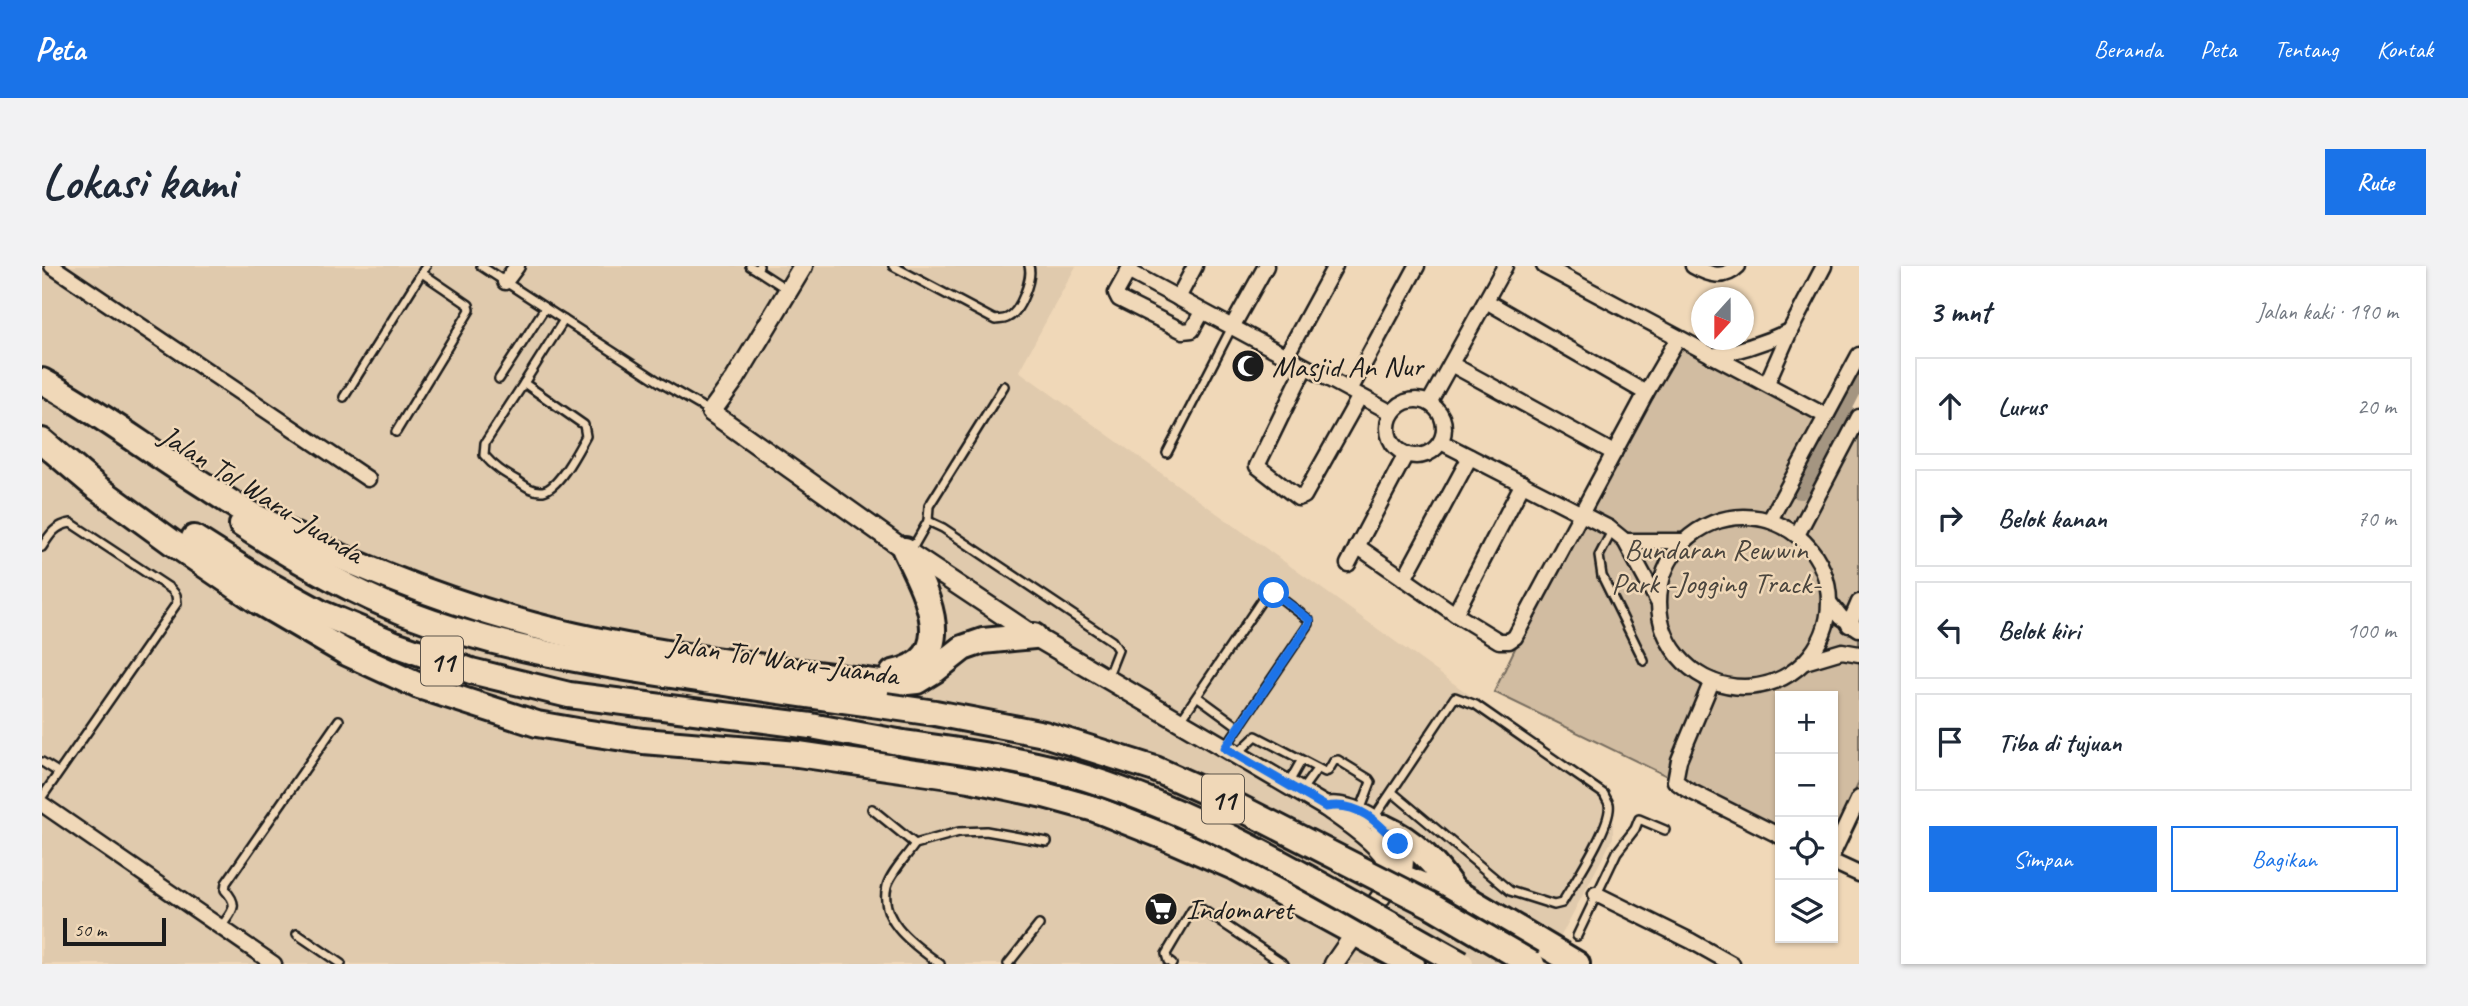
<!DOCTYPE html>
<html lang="id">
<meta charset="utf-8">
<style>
:root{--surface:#fff;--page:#f2f2f3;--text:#1f2937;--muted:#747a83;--line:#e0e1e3;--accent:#1a73e8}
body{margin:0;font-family:Caveat,sans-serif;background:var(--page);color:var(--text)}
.controls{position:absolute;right:21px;bottom:21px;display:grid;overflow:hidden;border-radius:0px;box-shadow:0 2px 5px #0004}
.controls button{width:63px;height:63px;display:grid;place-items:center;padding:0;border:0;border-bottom:2px solid var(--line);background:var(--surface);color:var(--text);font:35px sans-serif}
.compass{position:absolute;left:1649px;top:21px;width:63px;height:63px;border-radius:50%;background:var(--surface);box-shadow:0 2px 5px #0004;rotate:201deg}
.scale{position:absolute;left:21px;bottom:18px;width:103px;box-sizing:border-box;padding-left:7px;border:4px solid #1c1c1c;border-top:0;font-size:19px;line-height:24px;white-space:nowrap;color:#1c1c1c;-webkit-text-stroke:5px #f0d8b8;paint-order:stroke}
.stop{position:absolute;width:21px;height:21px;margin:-16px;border:5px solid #1a73e8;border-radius:50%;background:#fff}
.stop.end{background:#1a73e8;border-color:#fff;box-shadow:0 2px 7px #0008}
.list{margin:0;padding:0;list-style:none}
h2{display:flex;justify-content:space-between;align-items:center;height:91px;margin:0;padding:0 28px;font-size:30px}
h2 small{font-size:23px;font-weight:400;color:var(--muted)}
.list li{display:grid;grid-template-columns:46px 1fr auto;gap:21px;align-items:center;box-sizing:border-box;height:98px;margin:0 14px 14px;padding:0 14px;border:2px solid var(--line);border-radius:0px}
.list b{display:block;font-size:26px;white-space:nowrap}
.list em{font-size:23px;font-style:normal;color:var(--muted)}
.actions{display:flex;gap:14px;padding:21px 28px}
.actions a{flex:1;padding:16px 0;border:2px solid var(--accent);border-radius:0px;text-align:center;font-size:24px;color:var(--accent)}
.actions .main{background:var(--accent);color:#fff}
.icon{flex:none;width:38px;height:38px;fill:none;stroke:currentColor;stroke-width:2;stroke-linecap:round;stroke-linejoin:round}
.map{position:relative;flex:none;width:1817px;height:698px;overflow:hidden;border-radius:0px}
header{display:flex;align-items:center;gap:42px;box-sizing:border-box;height:98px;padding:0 35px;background:var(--accent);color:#fff}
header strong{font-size:33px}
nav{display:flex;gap:38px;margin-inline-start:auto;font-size:24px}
.intro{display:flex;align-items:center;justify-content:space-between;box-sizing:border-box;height:168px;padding:0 42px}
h1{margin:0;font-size:49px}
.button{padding:18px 32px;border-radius:0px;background:var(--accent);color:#fff;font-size:24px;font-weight:700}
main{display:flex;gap:42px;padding:0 42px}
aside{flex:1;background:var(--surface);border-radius:0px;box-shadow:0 2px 5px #0004}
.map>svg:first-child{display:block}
.built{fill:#e0caad}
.green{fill:#d1bca1;stroke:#766c5e;stroke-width:2}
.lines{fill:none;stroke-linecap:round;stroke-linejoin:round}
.river{stroke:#a49581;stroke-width:24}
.service-casing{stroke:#1c1c1c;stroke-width:12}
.minor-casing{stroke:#1c1c1c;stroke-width:19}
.tertiary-casing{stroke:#1c1c1c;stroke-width:23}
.motorway-casing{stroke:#1c1c1c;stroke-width:30}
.service{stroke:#f0d8b8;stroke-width:7}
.minor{stroke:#f0d8b8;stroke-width:14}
.tertiary{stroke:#f0d8b8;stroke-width:18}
.motorway{stroke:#f0d8b8;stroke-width:24}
.motorway-bridge-casing{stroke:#1c1c1c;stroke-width:30;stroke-linecap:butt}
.motorway-bridge{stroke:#f0d8b8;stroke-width:24}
.route{stroke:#1a73e8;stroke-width:9}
.labels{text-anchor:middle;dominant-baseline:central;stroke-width:5;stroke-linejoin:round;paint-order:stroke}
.shield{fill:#f0d8b8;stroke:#5c544b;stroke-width:2}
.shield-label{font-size:28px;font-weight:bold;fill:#1c1c1c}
.poi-label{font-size:30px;fill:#1c1c1c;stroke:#f0d8b8;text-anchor:start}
.street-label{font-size:30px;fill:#1c1c1c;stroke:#f0d8b8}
.park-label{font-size:30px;fill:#49443d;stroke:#f0d8b8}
</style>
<header>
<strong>Peta</strong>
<nav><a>Beranda</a><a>Peta</a><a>Tentang</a><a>Kontak</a></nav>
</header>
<div class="intro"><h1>Lokasi kami</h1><a class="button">Rute</a></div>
<main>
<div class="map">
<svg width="1817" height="698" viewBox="0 0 1817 698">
<rect width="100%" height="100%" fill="#f0d8b8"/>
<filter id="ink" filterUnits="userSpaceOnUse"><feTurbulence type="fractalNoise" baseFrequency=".0143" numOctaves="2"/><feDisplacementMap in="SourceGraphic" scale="14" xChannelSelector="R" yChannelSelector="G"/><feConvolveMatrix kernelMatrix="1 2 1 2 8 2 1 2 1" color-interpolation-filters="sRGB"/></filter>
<g filter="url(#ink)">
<polygon class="built" points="0,0 1034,0 977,105 1571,532 1571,572 1504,698 0,698"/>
<polygon class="green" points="1636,72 1784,150 1817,152 1817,516 1791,575 1791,430 1738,430 1738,565 1452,426 1515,295"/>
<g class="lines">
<polyline class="river" points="1758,221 1817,104"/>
<defs>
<g id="service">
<polyline points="439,0 619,117 669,146"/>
<polyline points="708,0 715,4 717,0"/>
<path d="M851,0L953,54C957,53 961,54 965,52C978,47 991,12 987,0"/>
<polyline points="715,4 746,24"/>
<polyline points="457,113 503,42"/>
<path d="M482,117L542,159L544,170C536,184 517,222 501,225C491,226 483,220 476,215C462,207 452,201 442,189L443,177Z"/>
<polyline points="482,117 522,54"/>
<polyline points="302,131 384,0"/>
<polyline points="354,166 428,44 427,39 380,7"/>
<polyline points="1125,187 1190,61"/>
<polyline points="886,255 887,240 962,120"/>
<polyline points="1570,265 1557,290 1560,310 1602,395"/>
<path d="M0,281C8,268 14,259 29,257L129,323L134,329L135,337L0,531"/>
<polyline points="870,283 886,255 901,262 1070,375 1076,384 1065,412"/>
<polyline points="1156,431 1197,461"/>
<polyline points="1138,455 1226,325 1232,327 1267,354 1267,358 1184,480"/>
<polyline points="1195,488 1214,470 1283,506 1286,505 1292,495 1296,494 1327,513 1329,516 1318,545"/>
<polyline points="0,496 16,506"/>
<polyline points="1246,518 1259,495"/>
<polyline points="1259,525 1275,503"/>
<path d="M830,543L873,578C865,590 849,606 845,620C836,656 874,680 898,698"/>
<path d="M1332,552L1413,431L1434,439L1562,528C1563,531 1566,535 1567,538C1571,558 1531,618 1520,637L1512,639L1468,625L1350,526"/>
<polyline points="873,578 917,566 944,565 1005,576"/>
<path d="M179,661C190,645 198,640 183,624L184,617L297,454"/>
<polyline points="255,668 299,698"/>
<polyline points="1535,670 1575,586 1593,563 1597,553 1623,564"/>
<polyline points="966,698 997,659"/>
<polyline points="1130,698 1126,695 1124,688 1150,644 1158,642 1242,698"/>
</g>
<g id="minor">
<polyline points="10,0 326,213"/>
<polyline points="1089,0 1074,27 1077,33 1141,65 1150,64 1160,46"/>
<polyline points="1502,0 1784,150"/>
<path d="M1651,0C1667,9 1682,14 1696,0"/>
<polyline points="1086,5 1350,147"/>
<polyline points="463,16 475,0"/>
<polyline points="1136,32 1153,0"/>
<polyline points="1444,35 1604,127"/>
<polyline points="1190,61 1224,0"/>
<polyline points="1244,90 1293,0"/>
<path d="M1670,90C1698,85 1722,77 1748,65"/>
<polyline points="1409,98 1572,187"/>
<polyline points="1263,101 1215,200 1256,232 1262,230 1318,130"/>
<polyline points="1725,117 1748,65 1782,0"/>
<polyline points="1308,124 1375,0"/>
<circle cx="1374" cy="162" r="28"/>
<polyline points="1387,137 1463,0"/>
<polyline points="1399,176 1567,262 1583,275 1616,336"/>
<circle cx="1702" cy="336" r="85"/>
<polyline points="1728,254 1817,89"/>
<polyline points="1755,269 1817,151"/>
<polyline points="1583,275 1640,275"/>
<polyline points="1315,280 1413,348 1457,375 1467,375 1473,371 1604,127 1636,72"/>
<polyline points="1306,298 1364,188"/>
<polyline points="1362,313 1428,191"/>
<polyline points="1787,336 1799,351 1817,363"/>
<polyline points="1413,348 1481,217"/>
<polyline points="1807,359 1817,336"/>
<polyline points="1763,396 1800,385 1817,388"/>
<polyline points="1670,415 1637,494 1633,515 1644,523 1738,570"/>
<polyline points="0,538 232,698"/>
<polyline points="1791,587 1817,532"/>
<polyline points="1791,596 1817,608"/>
<polyline points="1554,628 1649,675 1690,698"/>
</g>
<g id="tertiary">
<path d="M761,0L693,113L669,146L863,284L992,370L1284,541C1299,552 1341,579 1345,597C1346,602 1344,609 1344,614"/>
<path d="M1284,541C1324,534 1392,591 1347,619L1292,698"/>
</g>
<g id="motorway">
<path d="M0,115C57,146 109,186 165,221C179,230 194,241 210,249C301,295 391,332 490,359C605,390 727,400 845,418L875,415L893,404L921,382L941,375L992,370"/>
<polyline points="0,175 53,220 131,277 217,336 303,386 377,420 495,458 535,465 601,475 756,488 928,513 1002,529 1053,543 1121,570 1192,601 1370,698"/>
<path d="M200,259C251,292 306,324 364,347C455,382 553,398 649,412C714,422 779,431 844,440"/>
<polyline points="152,272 217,313 279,347 353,378 429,405 527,429 769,460 856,476"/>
<path d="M851,407C921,393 882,323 863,284"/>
<path d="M1341,561C1372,575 1393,597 1412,625L1535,698"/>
<polyline points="1345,605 1382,620 1412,625"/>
</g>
</defs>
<use href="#service" class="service-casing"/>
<use href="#minor" class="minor-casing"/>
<use href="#tertiary" class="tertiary-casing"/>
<use href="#motorway" class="motorway-casing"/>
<use href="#service" class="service"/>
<use href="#minor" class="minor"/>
<use href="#tertiary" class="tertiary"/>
<use href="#motorway" class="motorway"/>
<defs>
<g id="motorway-bridge">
<polyline points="844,440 893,447 1002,468 1113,503 1189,537 1389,639 1490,698"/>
<path d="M856,476C918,486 983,493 1044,512C1177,554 1298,631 1419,698"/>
</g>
</defs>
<use href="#motorway-bridge" class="motorway-bridge-casing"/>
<use href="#motorway-bridge" class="motorway-bridge"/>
</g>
</g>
<g class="lines" filter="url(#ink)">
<path class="route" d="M1232,327L1268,354L1267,358L1183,482L1284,541C1316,535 1336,556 1356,578"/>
</g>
<defs>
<symbol id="mosque-disc" viewBox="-11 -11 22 22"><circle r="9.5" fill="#1c1c1c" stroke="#f0d8b8"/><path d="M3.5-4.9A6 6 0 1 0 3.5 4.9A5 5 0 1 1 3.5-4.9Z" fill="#fff"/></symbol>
<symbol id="supermarket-disc" viewBox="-11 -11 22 22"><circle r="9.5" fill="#1c1c1c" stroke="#f0d8b8"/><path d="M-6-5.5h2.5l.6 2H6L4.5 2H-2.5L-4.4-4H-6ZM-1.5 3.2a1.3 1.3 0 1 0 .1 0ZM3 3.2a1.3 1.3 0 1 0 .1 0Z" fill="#fff"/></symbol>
</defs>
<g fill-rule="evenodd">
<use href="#mosque-disc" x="1187" y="81" width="38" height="38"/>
<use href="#supermarket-disc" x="1100" y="624" width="38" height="38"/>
</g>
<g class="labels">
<g class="shield">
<rect x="379" y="370.5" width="42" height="49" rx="5"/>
<rect x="1160" y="508.5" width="42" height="49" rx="5"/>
</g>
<g class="shield-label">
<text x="400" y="395">11</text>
<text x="1181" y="533">11</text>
</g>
<g class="poi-label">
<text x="1230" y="100">Masjid An Nur</text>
<text x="1144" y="643">Indomaret</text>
</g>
<g class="street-label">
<text transform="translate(220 228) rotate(32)">Jalan Tol Waru–Juanda</text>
<text transform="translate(741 393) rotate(8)">Jalan Tol Waru–Juanda</text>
</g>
<g class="park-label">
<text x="1674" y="283">Bundaran Rewwin<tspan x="1674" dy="34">Park -Jogging Track-</tspan></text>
</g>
</g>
</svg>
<div class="controls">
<button>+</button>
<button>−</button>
<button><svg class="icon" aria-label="locate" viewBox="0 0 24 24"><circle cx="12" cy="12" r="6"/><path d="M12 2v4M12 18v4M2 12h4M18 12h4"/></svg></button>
<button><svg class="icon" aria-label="layers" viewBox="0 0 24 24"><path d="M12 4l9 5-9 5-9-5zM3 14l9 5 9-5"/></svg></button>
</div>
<svg class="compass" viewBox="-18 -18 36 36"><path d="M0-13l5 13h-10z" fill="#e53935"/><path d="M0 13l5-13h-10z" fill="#747a83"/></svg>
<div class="scale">50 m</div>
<div class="stop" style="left:1232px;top:327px"></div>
<div class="stop end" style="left:1356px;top:578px"></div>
</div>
<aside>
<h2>3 mnt<small>Jalan kaki · 190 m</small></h2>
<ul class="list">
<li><svg class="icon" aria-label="ahead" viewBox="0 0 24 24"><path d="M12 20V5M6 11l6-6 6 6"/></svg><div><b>Lurus</b></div><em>20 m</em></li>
<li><svg class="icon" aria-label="right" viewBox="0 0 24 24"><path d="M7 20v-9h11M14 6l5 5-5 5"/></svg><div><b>Belok kanan</b></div><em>70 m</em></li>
<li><svg class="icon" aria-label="left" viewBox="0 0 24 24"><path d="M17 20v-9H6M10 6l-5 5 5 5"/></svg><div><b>Belok kiri</b></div><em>100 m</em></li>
<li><svg class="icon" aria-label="arrive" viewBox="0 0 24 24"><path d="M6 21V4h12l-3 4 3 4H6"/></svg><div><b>Tiba di tujuan</b></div></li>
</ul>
<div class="actions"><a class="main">Simpan</a><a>Bagikan</a></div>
</aside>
</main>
